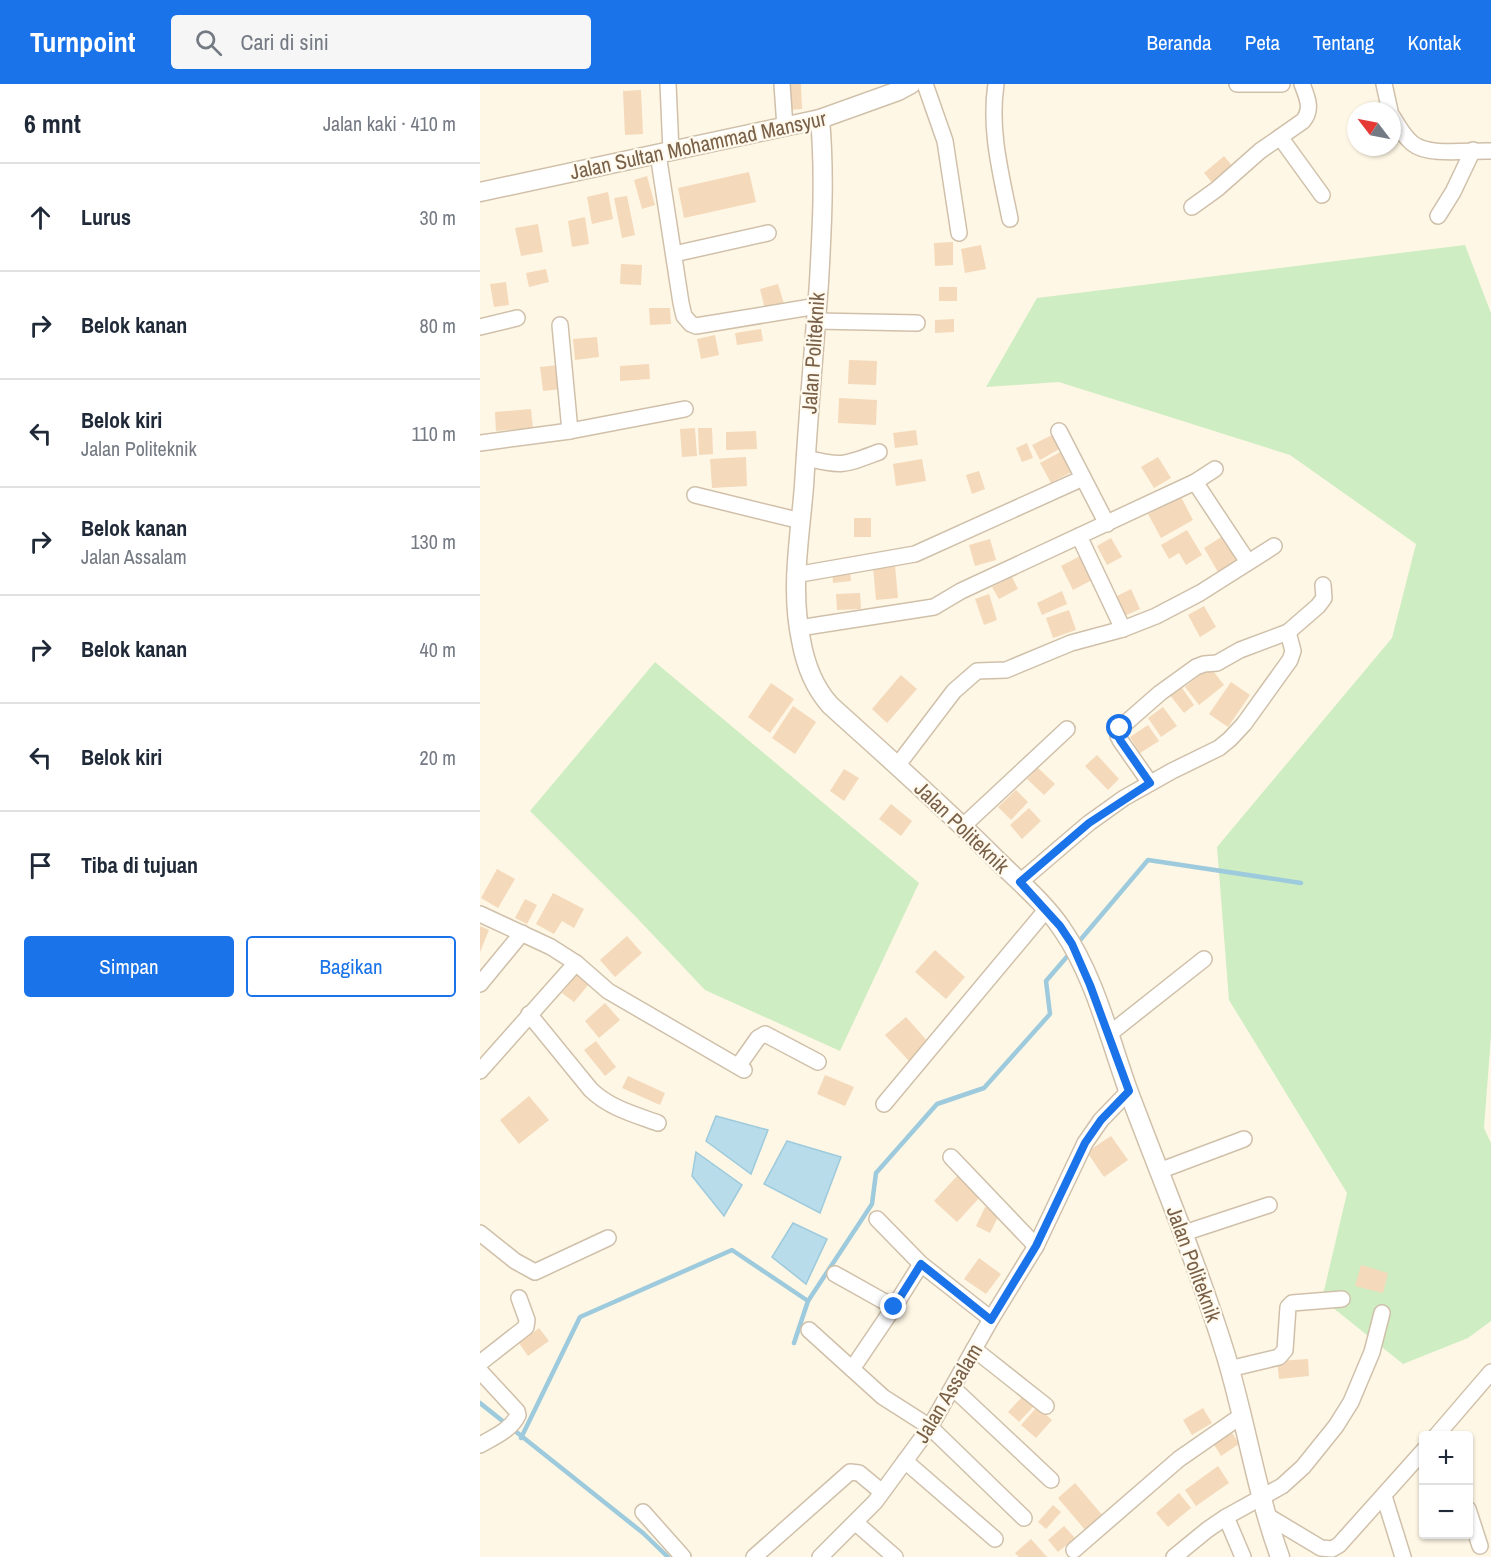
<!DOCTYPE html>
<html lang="id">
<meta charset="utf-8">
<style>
:root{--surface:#fff;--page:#f6f6f7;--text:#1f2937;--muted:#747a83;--line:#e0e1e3;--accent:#1a73e8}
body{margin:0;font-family:"Archivo Narrow",sans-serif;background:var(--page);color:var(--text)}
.controls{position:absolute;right:18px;bottom:18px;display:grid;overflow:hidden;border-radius:6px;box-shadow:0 2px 4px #0004}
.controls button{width:54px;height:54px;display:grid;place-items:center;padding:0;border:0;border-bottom:2px solid var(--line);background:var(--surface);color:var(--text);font:30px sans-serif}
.compass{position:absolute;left:867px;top:18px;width:54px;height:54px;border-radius:50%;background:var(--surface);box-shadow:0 2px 4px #0004;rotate:302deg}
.stop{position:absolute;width:18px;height:18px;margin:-14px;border:4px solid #1a73e8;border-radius:50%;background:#fff}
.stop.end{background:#1a73e8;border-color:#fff;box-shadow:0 2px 6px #0008}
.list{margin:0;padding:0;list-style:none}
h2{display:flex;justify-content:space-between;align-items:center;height:78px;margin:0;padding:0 24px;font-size:26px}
h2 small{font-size:20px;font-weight:400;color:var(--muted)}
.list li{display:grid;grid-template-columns:39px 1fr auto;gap:18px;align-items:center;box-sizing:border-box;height:108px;padding:0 24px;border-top:2px solid var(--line)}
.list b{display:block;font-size:22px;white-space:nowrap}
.list p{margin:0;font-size:20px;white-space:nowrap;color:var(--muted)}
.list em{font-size:20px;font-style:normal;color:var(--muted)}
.actions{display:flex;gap:12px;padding:18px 24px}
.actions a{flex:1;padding:14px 0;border:2px solid var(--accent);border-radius:6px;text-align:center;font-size:21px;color:var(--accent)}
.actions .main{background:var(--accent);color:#fff}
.icon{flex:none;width:33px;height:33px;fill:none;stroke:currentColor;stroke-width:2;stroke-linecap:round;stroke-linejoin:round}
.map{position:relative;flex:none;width:1011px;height:1473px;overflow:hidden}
header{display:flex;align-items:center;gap:36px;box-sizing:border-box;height:84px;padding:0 30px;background:var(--accent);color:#fff}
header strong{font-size:28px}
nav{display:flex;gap:33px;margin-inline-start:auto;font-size:21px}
.search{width:420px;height:54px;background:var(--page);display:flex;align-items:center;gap:15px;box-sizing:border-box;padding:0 21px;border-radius:6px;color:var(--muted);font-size:22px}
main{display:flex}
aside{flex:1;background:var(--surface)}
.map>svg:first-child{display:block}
.green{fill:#ceedc2}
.water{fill:#b8dce9;stroke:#9dcadc;stroke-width:1.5}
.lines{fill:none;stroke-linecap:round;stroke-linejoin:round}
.stream{stroke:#9dcadc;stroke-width:4.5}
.building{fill:#f5d9bb}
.minor-casing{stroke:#d0c0aa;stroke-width:18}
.tertiary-casing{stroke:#d0c0aa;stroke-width:21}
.minor{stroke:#fff;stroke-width:15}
.tertiary{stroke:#fff;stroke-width:18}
.route{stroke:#1a73e8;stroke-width:8}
.labels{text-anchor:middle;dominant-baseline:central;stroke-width:4.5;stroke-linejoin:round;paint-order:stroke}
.street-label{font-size:21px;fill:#796048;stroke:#fffaed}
</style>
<header>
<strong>Turnpoint</strong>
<div class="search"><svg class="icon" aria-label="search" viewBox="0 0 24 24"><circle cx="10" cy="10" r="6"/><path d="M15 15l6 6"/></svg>Cari di sini</div>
<nav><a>Beranda</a><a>Peta</a><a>Tentang</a><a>Kontak</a></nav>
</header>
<main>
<aside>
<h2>6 mnt<small>Jalan kaki · 410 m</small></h2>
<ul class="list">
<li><svg class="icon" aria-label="ahead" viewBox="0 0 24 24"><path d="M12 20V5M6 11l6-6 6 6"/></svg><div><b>Lurus</b></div><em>30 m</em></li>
<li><svg class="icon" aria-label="right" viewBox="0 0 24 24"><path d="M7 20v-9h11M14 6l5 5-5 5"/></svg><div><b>Belok kanan</b></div><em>80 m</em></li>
<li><svg class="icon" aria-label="left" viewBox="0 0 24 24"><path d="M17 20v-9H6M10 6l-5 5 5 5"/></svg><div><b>Belok kiri</b><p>Jalan Politeknik</p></div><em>110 m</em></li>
<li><svg class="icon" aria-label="right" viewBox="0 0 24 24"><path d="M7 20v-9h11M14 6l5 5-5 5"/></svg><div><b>Belok kanan</b><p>Jalan Assalam</p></div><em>130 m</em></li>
<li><svg class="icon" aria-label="right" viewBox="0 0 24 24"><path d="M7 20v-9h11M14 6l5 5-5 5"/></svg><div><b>Belok kanan</b></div><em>40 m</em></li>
<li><svg class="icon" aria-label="left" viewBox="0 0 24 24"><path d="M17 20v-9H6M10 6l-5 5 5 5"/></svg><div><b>Belok kiri</b></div><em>20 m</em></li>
<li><svg class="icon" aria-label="arrive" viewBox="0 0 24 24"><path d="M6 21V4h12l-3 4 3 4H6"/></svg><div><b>Tiba di tujuan</b></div></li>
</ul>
<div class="actions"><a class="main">Simpan</a><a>Bagikan</a></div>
</aside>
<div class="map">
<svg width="1011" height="1473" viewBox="0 0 1011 1473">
<rect width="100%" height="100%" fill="#fef7e5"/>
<g class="green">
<polygon points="985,161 1011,229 1011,952 1004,1044 1011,1059 1011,1237 988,1254 923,1280 842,1215 867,1109 749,916 737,763 912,554 936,460 810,371 579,298 506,303 557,214"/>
<polygon points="175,578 439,799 360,967 225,906 156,833 50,727"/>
</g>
<g class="water">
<polygon points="236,1032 288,1046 271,1090 226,1057"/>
<polygon points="307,1057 361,1073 340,1129 284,1100"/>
<polygon points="216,1068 262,1101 244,1132 212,1092"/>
<polygon points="313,1139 347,1155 326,1200 292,1173"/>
</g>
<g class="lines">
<g class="stream">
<polyline points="596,861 668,776 821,799"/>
<polyline points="314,1259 328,1217 392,1120 396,1089 457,1020 504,1004 570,930 566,897 591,868"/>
<polyline points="0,1319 163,1449 188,1473"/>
<polyline points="41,1354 100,1233 252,1166 328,1217"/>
</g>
</g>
<g class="building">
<polygon points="305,0 321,0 322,25 306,26"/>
<polygon points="161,6 163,50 145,51 143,7"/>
<polygon points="744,72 754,84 734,101 724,89"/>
<polygon points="269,88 276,118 204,134 198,104"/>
<polygon points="167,92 175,121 162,125 154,96"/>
<polygon points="128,108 133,135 112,140 107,113"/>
<polygon points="147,112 155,151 142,154 134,114"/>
<polygon points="105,133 109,160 92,163 88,137"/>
<polygon points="58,140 63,168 41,172 35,144"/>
<polygon points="473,158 473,181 455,182 454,159"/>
<polygon points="501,161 506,185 485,189 481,165"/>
<polygon points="141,180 162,181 161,201 140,200"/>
<polygon points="66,185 69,198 49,203 46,189"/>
<polygon points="26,198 29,221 14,223 10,200"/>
<polygon points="298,200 304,220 285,225 280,205"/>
<rect x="459" y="203" width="18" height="14"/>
<polygon points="169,224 190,224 191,240 170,241"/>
<polygon points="474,235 474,248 455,249 455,236"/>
<polygon points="281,245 283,257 257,261 255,249"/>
<polygon points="235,251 239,271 221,275 217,255"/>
<polygon points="117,253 119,273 95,276 93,255"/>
<polygon points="369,276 397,277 396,301 368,300"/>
<polygon points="169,280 170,295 140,297 140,282"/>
<polygon points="79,281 82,305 63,307 60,283"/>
<polygon points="359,314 397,316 396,341 358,339"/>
<polygon points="51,325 53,344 16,347 15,328"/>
<polygon points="215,344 217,372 202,373 200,345"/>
<polygon points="218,344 232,344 233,370 219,371"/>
<polygon points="436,346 438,361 415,364 413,349"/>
<polygon points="276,347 277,365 246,366 246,348"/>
<polygon points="574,350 581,364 560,376 552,361"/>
<polygon points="547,359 553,374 542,378 536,364"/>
<polygon points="584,366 595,386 571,399 560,379"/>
<polygon points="266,373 267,402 232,404 230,375"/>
<polygon points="678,373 691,394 674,404 661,383"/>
<polygon points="442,375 446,397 416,402 413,380"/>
<polygon points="499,387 505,405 492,410 486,391"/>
<polygon points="701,413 713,436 681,454 668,430"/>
<rect x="374" y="434" width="17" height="19"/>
<polygon points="707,446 722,471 706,481 699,469 689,475 681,461"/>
<polygon points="743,452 757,476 738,488 724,464"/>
<polygon points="631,454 642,473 627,481 617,462"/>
<polygon points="510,455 516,476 495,482 489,461"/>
<polygon points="602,471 614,495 593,506 581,482"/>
<polygon points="415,481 418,514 396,516 393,483"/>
<polygon points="370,487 371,497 353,499 352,489"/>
<polygon points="532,493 538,505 519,515 512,503"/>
<polygon points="651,505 660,525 644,532 635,513"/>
<polygon points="582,507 587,520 562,531 557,519"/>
<polygon points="380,509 381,525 357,526 356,510"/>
<polygon points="509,510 517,536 504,541 495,515"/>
<polygon points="724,522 736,543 720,553 708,531"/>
<polygon points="589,526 596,546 573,554 566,534"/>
<polygon points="730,583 744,601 719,621 705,603"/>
<polygon points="421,591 437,605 407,639 392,625"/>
<polygon points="751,598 770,611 748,643 729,630"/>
<polygon points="291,599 314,615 290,649 268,633"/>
<polygon points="700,601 714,621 704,629 689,610"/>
<polygon points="313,622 336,638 315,670 292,654"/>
<polygon points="683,623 697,642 681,653 668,634"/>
<polygon points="668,641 679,657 660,669 650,653"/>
<polygon points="617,671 639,695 628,706 605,682"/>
<polygon points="558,684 575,700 564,711 547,695"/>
<polygon points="364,685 379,694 364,717 350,707"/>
<polygon points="536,706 548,718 531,736 518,723"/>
<polygon points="411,720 432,737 421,752 399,735"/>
<polygon points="549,724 561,737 542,755 530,741"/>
<polygon points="17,785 35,795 18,824 1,814"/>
<polygon points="73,809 104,825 94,844 82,837 74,850 56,840"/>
<polygon points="45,815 57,821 47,840 35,834"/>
<polygon points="0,842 9,846 0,868"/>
<polygon points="147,852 162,869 135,893 120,876"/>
<polygon points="455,866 485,893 466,915 435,888"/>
<polygon points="97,890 109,900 94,918 82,909"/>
<polygon points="125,919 140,936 119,954 105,937"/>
<polygon points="426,933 449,959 429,977 405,951"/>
<polygon points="116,957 136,983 125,992 104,966"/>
<polygon points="345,991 374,1003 365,1022 337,1010"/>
<polygon points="148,992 185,1009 180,1021 142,1004"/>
<polygon points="49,1012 69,1036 39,1060 20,1036"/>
<polygon points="631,1052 648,1076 624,1093 607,1068"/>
<polygon points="478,1091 501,1112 477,1138 454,1117"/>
<polygon points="505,1123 520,1129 510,1149 496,1142"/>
<polygon points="499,1174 521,1190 506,1210 484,1195"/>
<polygon points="881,1181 908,1189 903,1209 875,1202"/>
<polygon points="59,1244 69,1257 48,1272 39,1259"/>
<polygon points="828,1275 829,1292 799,1295 797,1277"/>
<polygon points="543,1312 554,1322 539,1338 528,1328"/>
<polygon points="557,1323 572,1336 556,1354 541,1341"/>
<polygon points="723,1324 732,1339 712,1351 703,1336"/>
<polygon points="751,1347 759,1360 741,1372 733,1359"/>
<polygon points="738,1382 749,1399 716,1422 705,1406"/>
<polygon points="595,1399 623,1432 606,1447 578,1414"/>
<polygon points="699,1409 711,1424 688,1443 676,1429"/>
<polygon points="573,1421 581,1428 566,1445 558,1438"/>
<polygon points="584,1442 595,1454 578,1468 568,1456"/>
<polygon points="551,1455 567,1473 539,1473 535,1469"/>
</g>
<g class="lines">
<defs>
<g id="minor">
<polyline points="188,0 191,67"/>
<polyline points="302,0 305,43"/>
<polyline points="445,0 465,57 479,149"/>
<path d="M516,0C509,46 521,90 530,135"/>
<polyline points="757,0 802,0"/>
<polyline points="904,0 910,27"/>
<path d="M912,32C918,41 923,52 932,59C948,73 990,66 1011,67"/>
<polyline points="800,53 842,111"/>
<polyline points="178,70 201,219 204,232 211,240 216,242 337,222"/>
<path d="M712,123L737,105L780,67L823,37C833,25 827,13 822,0"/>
<polyline points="958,132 973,108 993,66"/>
<polyline points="194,170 288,149"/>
<polyline points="336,237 437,239"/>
<polyline points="80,241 90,347"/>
<polyline points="0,243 37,234"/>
<polyline points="579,347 627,440"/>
<polyline points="0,359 90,347 205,325"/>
<path d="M326,374C363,383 364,381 399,368"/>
<polyline points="715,398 768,478"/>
<polyline points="215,411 321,437"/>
<polyline points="599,452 643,545"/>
<polyline points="315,491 435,470 603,394"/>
<polyline points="319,544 454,523 481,507 715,398 735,385"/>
<polyline points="417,682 474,607 497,587 526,586 591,559 643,545 676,532 720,509 794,462"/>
<polyline points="670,699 640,656 638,652 640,644 680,609 716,583 724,580 737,579 760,566 808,548 838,522 844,514 843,501"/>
<polyline points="483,742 587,645"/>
<polyline points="540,798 609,739 644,714 692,687 739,664 750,655 764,640 810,576 813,567 808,548"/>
<polyline points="0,830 71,863 96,879 128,907 264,986"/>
<polyline points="0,900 42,849"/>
<path d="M49,930L111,1006C130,1024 153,1030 178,1039"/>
<polyline points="628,951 724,875"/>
<polyline points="259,981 278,954 285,950 338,978"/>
<polyline points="0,987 96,879"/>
<polyline points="404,1020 566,826"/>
<polyline points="471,1073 556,1162"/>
<polyline points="679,1087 764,1055"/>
<polyline points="397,1135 441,1180 511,1235"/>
<polyline points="0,1149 35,1177 55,1188 128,1154"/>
<polyline points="704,1149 789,1121"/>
<polyline points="355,1190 414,1223"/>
<polyline points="329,1246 403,1313 450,1343 544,1434"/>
<polyline points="494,1265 566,1322"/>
<polyline points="0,1279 46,1243 47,1236 39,1214"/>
<polyline points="372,1285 414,1223 441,1180"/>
<polyline points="749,1285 799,1273 805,1266 808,1223 812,1219 862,1215"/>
<path d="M0,1287L37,1327L38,1331C31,1346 14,1353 0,1361"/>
<polyline points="473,1304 571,1396"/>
<polyline points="956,1352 1011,1288"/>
<polyline points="425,1377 515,1455"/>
<polyline points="904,1412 923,1473"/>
<polyline points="988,1425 1000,1462"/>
<polyline points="163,1428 203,1473"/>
<polyline points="786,1431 841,1464 852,1465 859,1461 944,1366"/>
<polyline points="746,1433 763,1473"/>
<polyline points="376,1439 415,1473"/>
<polyline points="594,1466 699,1375 761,1332"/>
<polyline points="274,1473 370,1388 379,1389 402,1408"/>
<polyline points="340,1473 395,1418 450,1343 511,1235 556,1162 605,1059 621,1036 649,1007"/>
<polyline points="694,1473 727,1446 746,1433 802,1402 823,1383 856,1342 871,1318 892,1268 902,1229"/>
</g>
<g id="tertiary">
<path d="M340,35C345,90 342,144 339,198C334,266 328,334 324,402C320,453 310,505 321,556C325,579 334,603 350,621C405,671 461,720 514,773C537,796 564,818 582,845C614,891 629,953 648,1006C681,1094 718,1181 746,1272C766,1338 776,1407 800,1473"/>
<polyline points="0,108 340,35 418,7 431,0"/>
</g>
</defs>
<use href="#minor" class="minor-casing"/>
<use href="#tertiary" class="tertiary-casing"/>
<use href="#minor" class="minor"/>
<use href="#tertiary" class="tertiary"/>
</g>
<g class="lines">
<polyline class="route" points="414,1223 441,1180 511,1236 556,1162 605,1059 621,1036 649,1007 610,901 592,860 580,842 540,798 609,739 670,699 640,656 638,652 640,644"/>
</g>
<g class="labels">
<g class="street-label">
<text transform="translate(218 61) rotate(-12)">Jalan Sultan Mohammad Mansyur</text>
<text transform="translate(333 269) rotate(-86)">Jalan Politeknik</text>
<text transform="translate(482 743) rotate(44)">Jalan Politeknik</text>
<text transform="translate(714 1180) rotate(70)">Jalan Politeknik</text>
<text transform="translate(468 1309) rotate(-59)">Jalan Assalam</text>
</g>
</g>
</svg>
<div class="controls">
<button>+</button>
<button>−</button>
</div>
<svg class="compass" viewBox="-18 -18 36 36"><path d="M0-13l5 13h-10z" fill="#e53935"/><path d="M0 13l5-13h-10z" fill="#747a83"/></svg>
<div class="stop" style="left:640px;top:644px"></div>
<div class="stop end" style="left:414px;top:1223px"></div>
</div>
</main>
